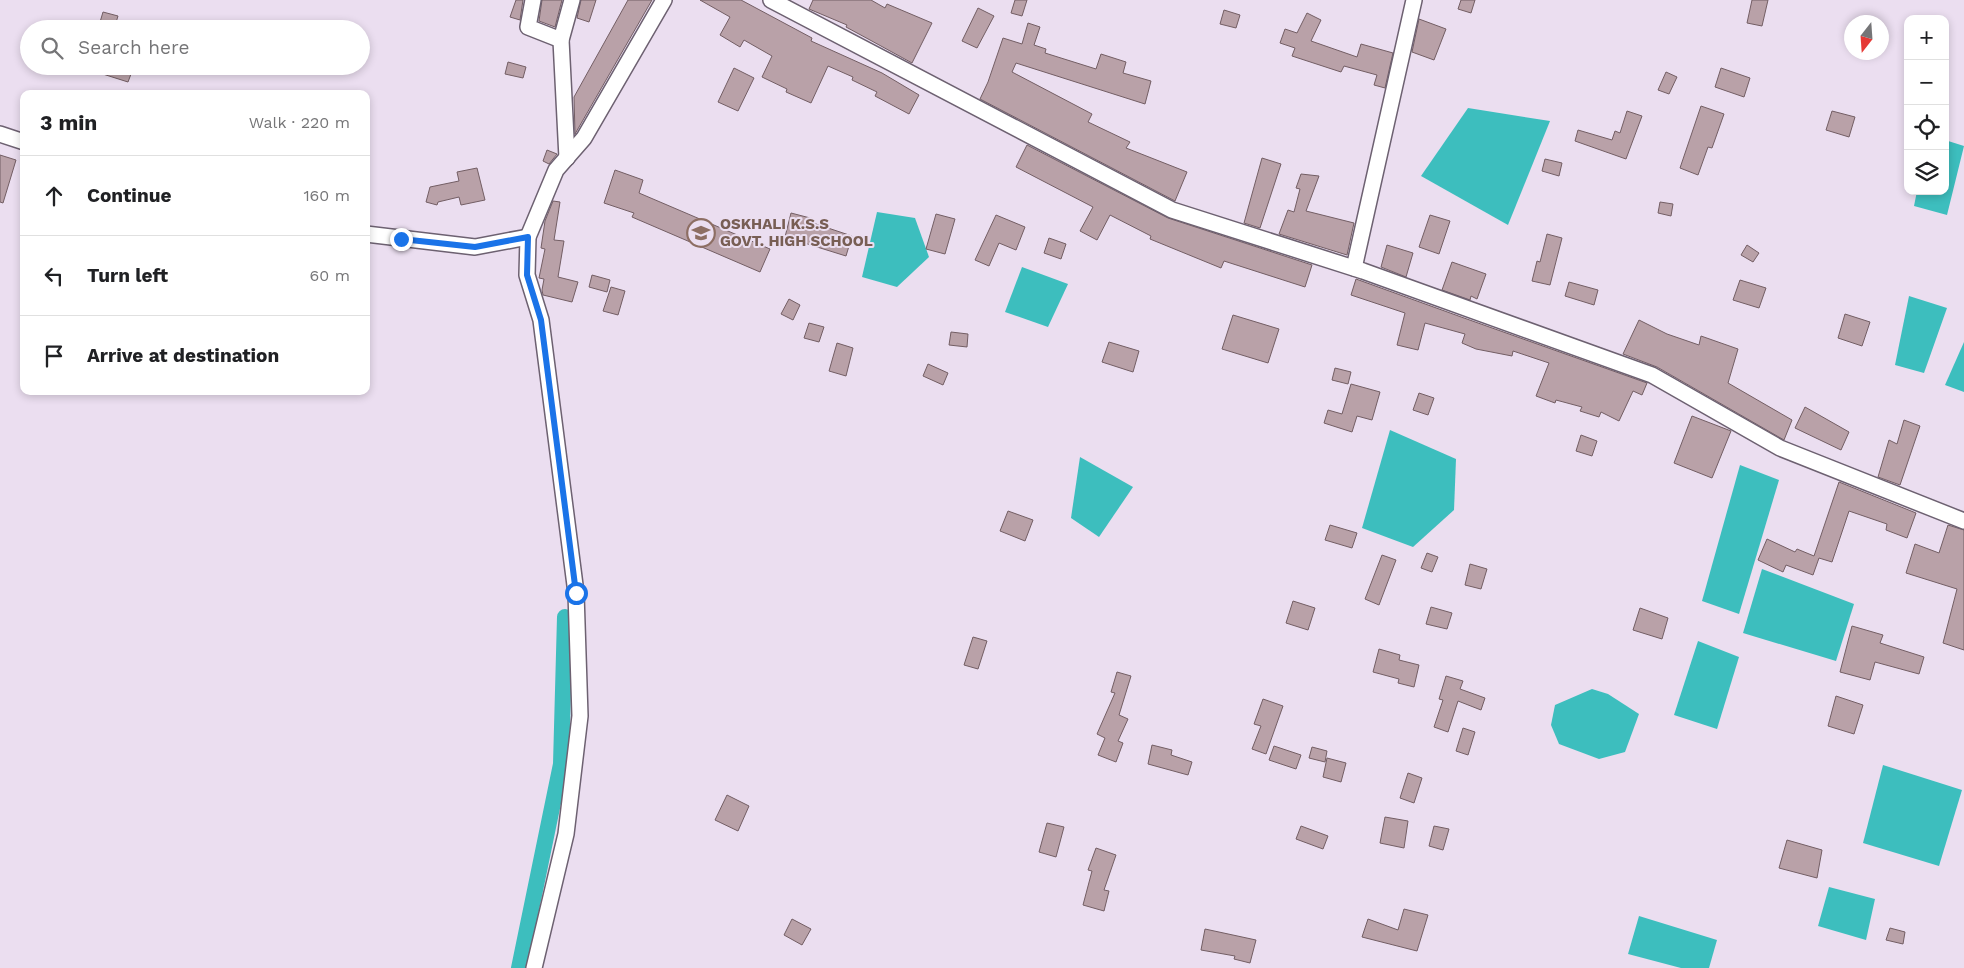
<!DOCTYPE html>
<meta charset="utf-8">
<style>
:root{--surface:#fff;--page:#f6f6f6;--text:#202124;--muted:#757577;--line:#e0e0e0}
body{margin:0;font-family:"Work Sans",sans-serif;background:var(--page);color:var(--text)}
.controls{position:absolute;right:15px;top:15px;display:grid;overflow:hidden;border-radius:10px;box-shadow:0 2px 8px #0003}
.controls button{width:45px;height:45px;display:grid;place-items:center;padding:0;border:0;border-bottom:1px solid var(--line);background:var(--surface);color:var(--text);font:25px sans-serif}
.compass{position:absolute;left:1844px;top:15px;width:45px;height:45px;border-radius:50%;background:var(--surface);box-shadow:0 2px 8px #0003;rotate:197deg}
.stop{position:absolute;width:15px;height:15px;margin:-11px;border:4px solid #1a73e8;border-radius:50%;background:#fff}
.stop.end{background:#1a73e8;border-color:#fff;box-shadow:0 1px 5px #0008}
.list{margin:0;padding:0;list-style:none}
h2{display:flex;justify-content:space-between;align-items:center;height:65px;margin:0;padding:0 20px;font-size:21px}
h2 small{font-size:16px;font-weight:400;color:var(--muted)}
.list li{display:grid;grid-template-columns:32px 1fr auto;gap:15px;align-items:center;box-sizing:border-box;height:80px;padding:0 20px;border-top:1px solid var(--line)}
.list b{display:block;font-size:19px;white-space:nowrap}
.list em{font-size:16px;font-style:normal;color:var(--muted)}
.icon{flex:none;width:28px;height:28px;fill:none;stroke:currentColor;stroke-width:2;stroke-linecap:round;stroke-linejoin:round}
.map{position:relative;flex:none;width:1964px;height:968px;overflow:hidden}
.search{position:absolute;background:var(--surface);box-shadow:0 2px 8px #0003;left:20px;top:20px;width:350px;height:55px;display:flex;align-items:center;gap:12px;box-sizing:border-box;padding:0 18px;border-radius:28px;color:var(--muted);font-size:19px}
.panel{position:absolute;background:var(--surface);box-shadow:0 2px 8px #0003;left:20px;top:90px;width:350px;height:305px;border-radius:10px}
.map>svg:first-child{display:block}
.water{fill:#3dbebe}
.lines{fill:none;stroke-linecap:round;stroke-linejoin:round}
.canal{stroke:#3dbebe;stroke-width:16}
.building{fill:#b9a1a8;stroke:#735e64}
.street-casing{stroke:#6d6171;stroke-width:18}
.street{stroke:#fff;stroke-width:15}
.route{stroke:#1a73e8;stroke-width:6}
.labels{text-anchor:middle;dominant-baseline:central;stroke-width:4;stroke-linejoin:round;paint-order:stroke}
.education-label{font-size:15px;font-weight:bold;fill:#785e54;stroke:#ebdef0;text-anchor:start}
</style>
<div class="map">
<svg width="1964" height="968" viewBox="0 0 1964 968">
<rect width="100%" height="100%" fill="#ebdef0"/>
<g class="water">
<polygon points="1468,108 1550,121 1508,225 1421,176"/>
<polygon points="1945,140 1964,146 1947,215 1914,206 1917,191 1945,191"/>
<polygon points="877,212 915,218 929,257 897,287 862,277"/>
<polygon points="1022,267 1068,284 1048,327 1005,312"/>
<polygon points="1909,296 1947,308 1924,373 1895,365"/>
<polygon points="1964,342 1964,392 1945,385"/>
<polygon points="1390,430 1456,459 1454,510 1413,547 1362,528"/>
<polygon points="1080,457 1133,487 1099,537 1071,518"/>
<polygon points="1740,465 1779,480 1739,614 1702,601"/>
<polygon points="1762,569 1854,604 1836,661 1743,633"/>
<polygon points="1698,641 1739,657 1717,729 1674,715"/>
<polygon points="1592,689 1608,694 1639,714 1625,752 1599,759 1559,744 1551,725 1555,705"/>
<polygon points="1883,765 1962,790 1939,866 1863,843"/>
<polygon points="1829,887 1875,899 1866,940 1818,926"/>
<polygon points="1639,916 1717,940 1709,968 1681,968 1628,954"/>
</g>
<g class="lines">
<polyline class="canal" points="519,968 561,764 565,617"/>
</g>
<g class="building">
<polygon points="516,0 523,0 520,20 510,17"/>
<polygon points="542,0 562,0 555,27 539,21"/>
<polygon points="581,0 596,0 589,22 577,18"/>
<polygon points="628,0 652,0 575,134 574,97"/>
<polygon points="700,0 741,0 812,38 811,41 882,73 919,95 909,114 875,96 877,92 852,80 853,77 828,66 811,103 786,92 787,89 762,77 772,56 744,40 740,47 720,35 730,17"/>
<polygon points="813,0 871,0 885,8 887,4 932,23 912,63 870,40 846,27 847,25 809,9"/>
<polygon points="1015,0 1027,0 1022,16 1011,13"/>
<polygon points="1461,0 1475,0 1471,13 1458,9"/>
<polygon points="1752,0 1768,0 1762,26 1747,23"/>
<polygon points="978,8 994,16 977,48 962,41"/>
<polygon points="1224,10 1240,15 1236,28 1220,24"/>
<polygon points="103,12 118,16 114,29 98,29"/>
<polygon points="1307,13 1321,20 1311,41 1357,57 1361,44 1393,53 1385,88 1374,85 1377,75 1344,66 1341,72 1292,56 1295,48 1280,43 1285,29 1297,33"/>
<polygon points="1419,19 1446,29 1434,60 1412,52"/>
<polygon points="1028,23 1040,27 1034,45 1046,49 1045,53 1096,69 1101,54 1126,62 1123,73 1151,81 1145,104 1016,63 1012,72 1092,114 1088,122 1130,142 1126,148 1187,172 1175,201 980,99 988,82 1003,38 1022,44"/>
<polygon points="508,62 526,67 523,78 505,74"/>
<polygon points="88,66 134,66 128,82 87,69"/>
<polygon points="734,68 754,78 738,111 718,102"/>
<polygon points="1721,68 1750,78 1744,97 1715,87"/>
<polygon points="1666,72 1677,77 1669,94 1658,90"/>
<polygon points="1701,106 1724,114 1712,148 1708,147 1698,175 1680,168"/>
<polygon points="1627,111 1642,116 1626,159 1575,141 1578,130 1612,140 1615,131 1620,133"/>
<polygon points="1832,111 1855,117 1849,137 1826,130"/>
<polygon points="1027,145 1168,218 1312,265 1305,287 1224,261 1221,268 1150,239 1151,236 1110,215 1097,240 1080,231 1093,207 1016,167"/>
<polygon points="547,150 557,154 549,164 543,161"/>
<polygon points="0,155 16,160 3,203 0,202"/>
<polygon points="1262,158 1281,164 1260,228 1244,223"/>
<polygon points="1545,159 1562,163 1559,176 1542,171"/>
<polygon points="477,168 485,200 461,205 459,197 438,202 437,205 426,202 430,187 459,181 457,172"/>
<polygon points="615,170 643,180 639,193 770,249 760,272 632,217 634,213 604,203"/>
<polygon points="1301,174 1319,176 1306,211 1354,223 1347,255 1279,234 1288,210 1294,212 1300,189 1296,188"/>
<polygon points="553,201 560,202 554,240 564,241 558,277 578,282 572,302 543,295 542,290 544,279 539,278 545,249 541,248 545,221"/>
<polygon points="1660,202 1673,204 1671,216 1658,213"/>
<polygon points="791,213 814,219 813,223 852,236 846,256 785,237"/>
<polygon points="936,214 955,219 945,254 926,249"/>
<polygon points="996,215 1025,227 1016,250 999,243 989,266 975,260"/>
<polygon points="1430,215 1450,221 1439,254 1419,247"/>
<polygon points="1547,234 1562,238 1550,285 1532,281 1537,261 1540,262"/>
<polygon points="1049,238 1066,244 1061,259 1044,253"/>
<polygon points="1387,245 1413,253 1406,277 1381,267"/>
<polygon points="1747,245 1759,253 1753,262 1741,255"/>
<polygon points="1452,262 1486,274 1477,299 1471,296 1470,300 1442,290"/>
<polygon points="592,275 610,280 607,292 589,287"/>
<polygon points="1356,279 1464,318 1647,383 1642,395 1633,391 1619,421 1601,412 1599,417 1580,411 1582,407 1556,400 1555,403 1536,396 1549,363 1513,351 1512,356 1476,349 1462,343 1465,334 1425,323 1418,350 1397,345 1405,313 1351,295"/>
<polygon points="1740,280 1766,288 1759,308 1733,300"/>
<polygon points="1569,282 1598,290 1594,305 1565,296"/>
<polygon points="611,287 625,291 618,315 603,311"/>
<polygon points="789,299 800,305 793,320 781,314"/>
<polygon points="1845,314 1870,322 1862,346 1838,338"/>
<polygon points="1233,315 1279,329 1268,363 1222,349"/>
<polygon points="1639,320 1667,334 1699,345 1701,336 1738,349 1728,383 1792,420 1784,440 1657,367 1623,354"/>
<polygon points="809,323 824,327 819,342 804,338"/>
<polygon points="951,332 968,334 967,347 949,345"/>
<polygon points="1109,342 1139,351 1133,372 1102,362"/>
<polygon points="837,343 853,348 846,376 829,371"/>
<polygon points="928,364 948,373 943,385 923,376"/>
<polygon points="1335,368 1351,372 1348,384 1332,380"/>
<polygon points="1351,384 1380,392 1372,420 1357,416 1352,432 1324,423 1328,410 1342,414"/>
<polygon points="1419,393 1434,398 1428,415 1413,410"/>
<polygon points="1805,407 1849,432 1841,450 1795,428"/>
<polygon points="1692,416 1731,431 1712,478 1674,463"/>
<polygon points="1904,420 1920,426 1900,485 1878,477 1889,440 1897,444"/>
<polygon points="1581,435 1597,441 1592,456 1576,451"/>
<polygon points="1839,482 1916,513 1907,538 1886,530 1887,524 1849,511 1832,562 1819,558 1813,575 1786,565 1783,572 1758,560 1767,539 1795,552 1797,549 1814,556"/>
<polygon points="1008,511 1033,520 1025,541 1000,531"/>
<polygon points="1330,525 1357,533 1352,548 1325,540"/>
<polygon points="1948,525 1964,530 1964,650 1943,643 1957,589 1906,573 1915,544 1939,553"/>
<polygon points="1427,553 1438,557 1432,572 1421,568"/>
<polygon points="1382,555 1396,560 1379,605 1365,599"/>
<polygon points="1470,564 1487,569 1481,589 1465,585"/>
<polygon points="1293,601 1315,608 1308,630 1286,623"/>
<polygon points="1431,607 1452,613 1447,629 1426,624"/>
<polygon points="1640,608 1668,618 1662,639 1633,630"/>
<polygon points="1852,626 1883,635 1880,643 1924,657 1919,674 1875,662 1870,680 1840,672"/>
<polygon points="973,637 987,641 978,669 964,665"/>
<polygon points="1379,649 1400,655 1399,660 1419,665 1414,687 1398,683 1399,679 1373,672"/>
<polygon points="1117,672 1131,676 1119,715 1128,719 1118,741 1123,743 1116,762 1098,755 1105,738 1097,734 1115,693 1111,692"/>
<polygon points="1446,676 1463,681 1460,689 1485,698 1481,710 1458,701 1448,732 1434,727 1443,700 1439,699"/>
<polygon points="1836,696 1863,705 1854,734 1828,726"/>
<polygon points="1263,699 1283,706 1266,754 1252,749 1261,726 1254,724"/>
<polygon points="1463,728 1475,732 1468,755 1456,751"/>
<polygon points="1152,745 1172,750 1171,755 1192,762 1188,775 1148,764"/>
<polygon points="1274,746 1301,755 1296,769 1269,760"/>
<polygon points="1312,747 1327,751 1325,762 1309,758"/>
<polygon points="1327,758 1346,763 1341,782 1323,777"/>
<polygon points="1408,773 1422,778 1414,803 1400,798"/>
<polygon points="727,795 749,806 738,831 715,820"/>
<polygon points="1385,817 1408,821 1404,848 1380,843"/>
<polygon points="1047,823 1064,827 1056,857 1039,852"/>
<polygon points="1301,826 1328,836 1323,849 1296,839"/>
<polygon points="1434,826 1449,829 1443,850 1429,846"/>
<polygon points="1787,840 1822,850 1817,878 1779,868"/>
<polygon points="1096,848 1116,855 1104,890 1109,891 1104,911 1083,905 1092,871 1088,870"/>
<polygon points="1404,909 1428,915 1417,951 1362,937 1368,919 1398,930"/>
<polygon points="792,919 811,929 802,945 784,935"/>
<polygon points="1890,928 1905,932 1903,944 1886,940"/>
<polygon points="1205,929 1256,940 1250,963 1234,959 1235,956 1201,950"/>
</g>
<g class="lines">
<defs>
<g id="street">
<polyline points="533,0 528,27 561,40"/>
<polyline points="771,0 1172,210 1363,271 1652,375 1780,448 1964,521"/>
<polyline points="0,134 24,142"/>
<polyline points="567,158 561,40 572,0"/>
<polyline points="366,234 475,247 528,237"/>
<polyline points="1354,268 1414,0"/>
<polyline points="534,968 566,834 580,716 576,593 541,320 527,275 528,237 556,170 584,138 664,0"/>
</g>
</defs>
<use href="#street" class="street-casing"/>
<use href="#street" class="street"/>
</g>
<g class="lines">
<polyline class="route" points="401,239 475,247 528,237 527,275 541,320 576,593"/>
</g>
<defs>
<symbol id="school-ring" viewBox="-11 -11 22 22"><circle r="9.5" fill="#ebdef0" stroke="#8d6e63" stroke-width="1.5"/><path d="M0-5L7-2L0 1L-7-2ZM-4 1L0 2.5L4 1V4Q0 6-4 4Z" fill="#8d6e63"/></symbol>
</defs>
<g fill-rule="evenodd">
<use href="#school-ring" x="685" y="217" width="32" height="32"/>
</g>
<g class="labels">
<g class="education-label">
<text x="720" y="224">OSKHALI K.S.S<tspan x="720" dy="17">GOVT. HIGH SCHOOL</tspan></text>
</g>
</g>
</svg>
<div class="controls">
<button>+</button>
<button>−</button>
<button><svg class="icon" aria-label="locate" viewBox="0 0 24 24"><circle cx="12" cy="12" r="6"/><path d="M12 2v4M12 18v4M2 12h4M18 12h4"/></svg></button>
<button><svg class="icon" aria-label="layers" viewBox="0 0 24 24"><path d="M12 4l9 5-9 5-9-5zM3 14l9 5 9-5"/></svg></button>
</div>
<svg class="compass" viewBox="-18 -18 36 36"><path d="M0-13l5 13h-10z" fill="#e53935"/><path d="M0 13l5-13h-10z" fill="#757577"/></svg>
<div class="stop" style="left:576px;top:593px"></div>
<div class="stop end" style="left:401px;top:239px"></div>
<div class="search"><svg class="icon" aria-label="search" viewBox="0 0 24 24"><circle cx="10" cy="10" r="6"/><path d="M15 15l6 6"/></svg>Search here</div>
<section class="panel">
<h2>3 min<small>Walk · 220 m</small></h2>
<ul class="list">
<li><svg class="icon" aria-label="ahead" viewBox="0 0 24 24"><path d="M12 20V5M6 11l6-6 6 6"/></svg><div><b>Continue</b></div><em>160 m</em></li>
<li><svg class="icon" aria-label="left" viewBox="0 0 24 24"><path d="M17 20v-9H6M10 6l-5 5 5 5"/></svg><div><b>Turn left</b></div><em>60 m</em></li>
<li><svg class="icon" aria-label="arrive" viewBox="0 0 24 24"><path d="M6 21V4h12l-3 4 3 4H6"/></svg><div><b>Arrive at destination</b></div></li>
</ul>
</section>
</div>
